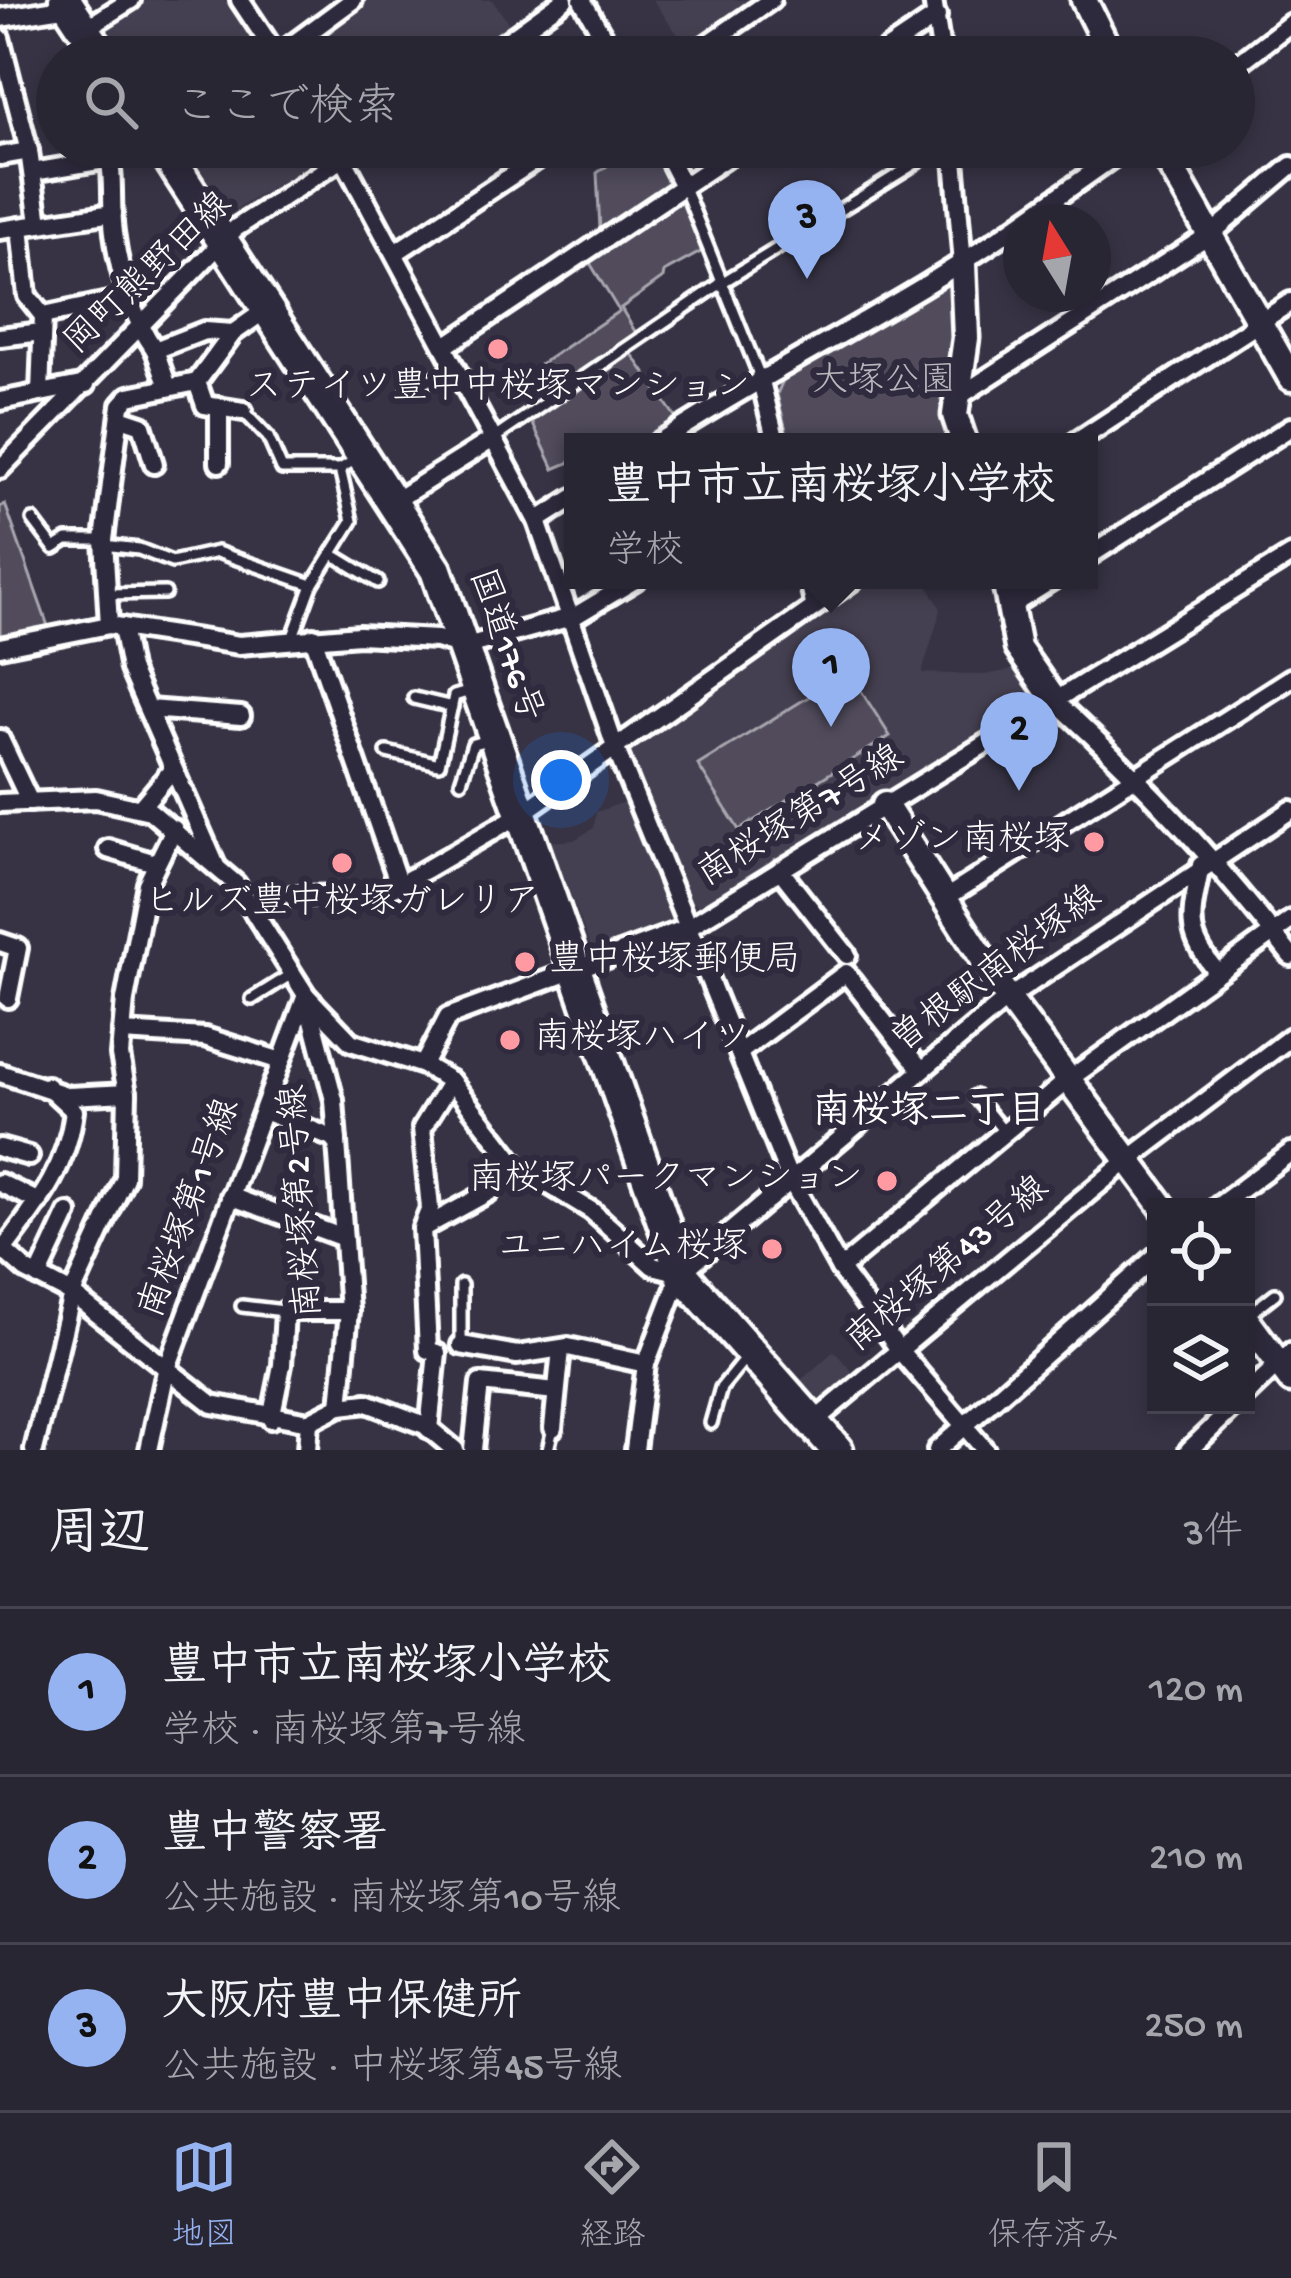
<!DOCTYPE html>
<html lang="ja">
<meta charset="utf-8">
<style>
:root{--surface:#292634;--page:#353240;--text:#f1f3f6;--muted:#a5a5ac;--line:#45434f;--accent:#95b2f1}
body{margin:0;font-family:"Gochi Hand","Klee One",sans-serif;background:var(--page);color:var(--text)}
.controls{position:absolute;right:36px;bottom:36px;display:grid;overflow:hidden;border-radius:0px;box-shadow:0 6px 18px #0003}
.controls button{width:108px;height:108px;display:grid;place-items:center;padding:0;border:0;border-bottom:3px solid var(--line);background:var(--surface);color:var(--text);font:60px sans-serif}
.compass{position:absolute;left:1003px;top:204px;width:108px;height:108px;border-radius:50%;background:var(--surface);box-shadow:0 6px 18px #0003;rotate:349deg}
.you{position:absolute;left:561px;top:780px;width:42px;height:42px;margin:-30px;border:9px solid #fff;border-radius:50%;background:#1a73e8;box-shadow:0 0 0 18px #1a73e833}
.badge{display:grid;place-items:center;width:78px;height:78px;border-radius:50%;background:var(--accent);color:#111;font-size:39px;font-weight:700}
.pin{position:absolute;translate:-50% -99px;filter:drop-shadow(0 3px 6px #0008)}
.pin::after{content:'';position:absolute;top:63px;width:42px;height:36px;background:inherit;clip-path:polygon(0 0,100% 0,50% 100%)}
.popup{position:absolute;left:564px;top:433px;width:534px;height:156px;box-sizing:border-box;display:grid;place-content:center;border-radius:0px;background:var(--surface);filter:drop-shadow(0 3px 9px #0005);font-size:39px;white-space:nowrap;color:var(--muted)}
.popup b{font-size:45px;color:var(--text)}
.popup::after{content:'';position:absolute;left:50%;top:100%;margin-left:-24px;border:24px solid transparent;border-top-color:var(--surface)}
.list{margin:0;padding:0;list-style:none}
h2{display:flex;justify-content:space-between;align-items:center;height:156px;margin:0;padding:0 48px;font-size:51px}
h2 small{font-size:39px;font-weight:400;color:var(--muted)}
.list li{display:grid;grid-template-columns:78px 1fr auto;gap:36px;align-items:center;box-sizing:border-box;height:168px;padding:0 48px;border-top:3px solid var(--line)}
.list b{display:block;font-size:45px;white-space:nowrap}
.list p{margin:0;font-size:39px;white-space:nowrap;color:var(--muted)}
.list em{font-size:39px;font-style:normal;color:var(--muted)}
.icon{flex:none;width:66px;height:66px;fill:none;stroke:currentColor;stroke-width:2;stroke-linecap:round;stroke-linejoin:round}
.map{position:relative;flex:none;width:1291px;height:1450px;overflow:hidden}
.search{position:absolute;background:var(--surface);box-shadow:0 6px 18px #0003;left:36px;right:36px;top:36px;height:132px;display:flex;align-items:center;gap:30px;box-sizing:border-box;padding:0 42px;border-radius:66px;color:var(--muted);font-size:45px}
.sheet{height:660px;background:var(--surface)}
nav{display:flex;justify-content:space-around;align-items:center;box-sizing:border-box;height:168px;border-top:3px solid var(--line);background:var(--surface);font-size:33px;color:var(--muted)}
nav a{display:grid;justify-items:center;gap:6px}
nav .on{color:var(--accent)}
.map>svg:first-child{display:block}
.built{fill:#444051}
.green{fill:#514c5c;stroke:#a8a6ae;stroke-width:3}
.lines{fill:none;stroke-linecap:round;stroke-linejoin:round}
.lane-casing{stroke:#fff;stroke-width:18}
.street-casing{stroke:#fff;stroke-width:26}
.secondary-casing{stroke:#fff;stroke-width:33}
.highway-casing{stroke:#fff;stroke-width:39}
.lane{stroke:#2f2a3d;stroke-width:9}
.street{stroke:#2f2a3d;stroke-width:16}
.secondary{stroke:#2f2a3d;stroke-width:24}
.highway{stroke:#2f2a3d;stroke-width:30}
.poi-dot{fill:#ff9aa2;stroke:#2f2a3d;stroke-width:4.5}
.labels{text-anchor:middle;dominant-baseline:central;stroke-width:12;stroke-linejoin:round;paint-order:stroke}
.street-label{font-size:36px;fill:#fff;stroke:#2f2a3d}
.park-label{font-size:36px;fill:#b9b7be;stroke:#2f2a3d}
.poi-label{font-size:36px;fill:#fff;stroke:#2f2a3d;text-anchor:end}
.neighbourhood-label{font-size:39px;font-weight:bold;fill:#fff;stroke:#2f2a3d}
</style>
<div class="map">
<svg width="1291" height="1450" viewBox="0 0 1291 1450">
<rect width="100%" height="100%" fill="#373345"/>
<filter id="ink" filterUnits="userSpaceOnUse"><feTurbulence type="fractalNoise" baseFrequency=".00833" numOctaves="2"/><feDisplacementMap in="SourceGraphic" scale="24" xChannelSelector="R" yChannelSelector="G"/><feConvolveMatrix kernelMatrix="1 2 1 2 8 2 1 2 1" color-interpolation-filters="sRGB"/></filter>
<g filter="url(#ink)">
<g class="built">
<polygon points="147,0 231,0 269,57 127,57 106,25"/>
<polygon points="364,0 492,0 510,25 464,57 291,57"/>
<polygon points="653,0 757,0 688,49"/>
<polygon points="186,147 328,147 328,153 237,209 225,207"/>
<polygon points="876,580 925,580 941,609 922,673 985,675 1021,668 1038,694 1037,702 701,905 688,903 631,751"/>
<polygon points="630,800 676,916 671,926 594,956 551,842 574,840 594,828 596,812"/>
<polygon points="834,1351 857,1377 822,1408 799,1382"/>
</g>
<g class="green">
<polygon points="655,148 670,178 667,186 600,229 597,173 629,150"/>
<polygon points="672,200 682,200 704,250 664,272 663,278 621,308 636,333 544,396 529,372 619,311 587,258"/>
<polygon points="943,282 955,285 953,442 789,442 777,394 789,367"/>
<polygon points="632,354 678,421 645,442 573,442 573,461 554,469 532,422"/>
<polygon points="5,504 49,629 0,642 0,507"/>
<polygon points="849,672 890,736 739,830 698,765"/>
</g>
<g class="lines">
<defs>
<g id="lane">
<polyline points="684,187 760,377"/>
<polyline points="408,391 455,367"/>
<polyline points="243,411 268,437 282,469 340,469"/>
<polyline points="493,439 723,282 942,147"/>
<polyline points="33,520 54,548 67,540 107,540"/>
<polyline points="104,545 139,549 172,562 217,552 312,585"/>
<polyline points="332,554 378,582"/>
<polyline points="106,594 165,593"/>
<polyline points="292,639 312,585 352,521 340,469 356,459"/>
<polyline points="414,698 452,707"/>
<polyline points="387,752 439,764 454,696 474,690"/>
<polyline points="461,781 473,744 488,740"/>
<polyline points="252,999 292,974"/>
<polyline points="975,1096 1005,1133"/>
<polyline points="242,1306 284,1311"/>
<polyline points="1246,1317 1275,1294"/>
<polyline points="461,1345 461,1285"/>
<polyline points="711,1423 721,1388 747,1356"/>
<polyline points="548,1450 553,1428"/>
</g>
<g id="street">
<polyline points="240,0 278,57"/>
<polyline points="582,0 615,57"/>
<polyline points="933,0 942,57"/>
<polyline points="0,18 69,7"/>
<polyline points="0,38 29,151 39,223"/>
<polyline points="277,56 353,0"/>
<polyline points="84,57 85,29 131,0"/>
<polyline points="485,57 564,0"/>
<polyline points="689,57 771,0"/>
<polyline points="876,57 937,16"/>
<polyline points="1234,67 1291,23"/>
<path d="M107,147C115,177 110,203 114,233C119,273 132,317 155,350L204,331L233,333"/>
<polyline points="337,147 537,521 615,747 789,1177 840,1269 900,1351 985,1450"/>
<polyline points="663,147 683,186"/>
<polyline points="953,147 963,264"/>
<polyline points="0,156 29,151"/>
<polyline points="33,172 110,159"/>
<polyline points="1022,222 1128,147"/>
<polyline points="20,227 27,296 43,316"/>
<polyline points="0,230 113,213"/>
<polyline points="395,253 555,147"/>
<polyline points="0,337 42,332"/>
<polyline points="445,346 742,147"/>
<polyline points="155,350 168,387"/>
<polyline points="760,377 776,442"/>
<polyline points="197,382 205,405 243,411"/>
<polyline points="40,392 43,316 127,298"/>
<polyline points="955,399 1212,233 1291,166"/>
<polyline points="0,401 86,384"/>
<polyline points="219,407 219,463"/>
<polyline points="121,418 142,425 154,464"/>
<path d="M659,442C777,365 906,304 1021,223"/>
<polyline points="1076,442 1291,302"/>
<polyline points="0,469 236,228 360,147"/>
<polyline points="393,502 493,439"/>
<polyline points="537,521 573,498"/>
<polyline points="1089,556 1291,427"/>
<polyline points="809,580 814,604"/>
<polyline points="1009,607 1052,580"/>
<polyline points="109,625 104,540 121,405 129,396 197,382 233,333 267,309"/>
<polyline points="122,627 130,669 216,866"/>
<polyline points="313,637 399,885"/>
<polyline points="0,647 109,625 239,645 359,635 437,639 463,647 575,616 635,580"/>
<path d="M1055,701C1142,780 1219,863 1291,956"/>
<polyline points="148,709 241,716"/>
<polyline points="0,739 30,802"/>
<polyline points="0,803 96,799 150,811 236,884 306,995 351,1042 423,1065 451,1081 515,1164 592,1211 653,1266 681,1273"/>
<polyline points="141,807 172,770"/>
<polyline points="108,849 155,863"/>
<path d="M1201,865C1192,915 1182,931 1217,972"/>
<polyline points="780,870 847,955"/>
<polyline points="292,896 370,895 399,885 521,814 853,580"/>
<polyline points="944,899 1291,678"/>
<polyline points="0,942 18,948 8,998"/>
<polyline points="308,1001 334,1100 349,1311 340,1406"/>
<polyline points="122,1032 205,1037 281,1061"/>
<polyline points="740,1052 846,973 920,1068"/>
<polyline points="423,1065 448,1017 687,928 1291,555"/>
<polyline points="0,1073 69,1096 127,1093"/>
<polyline points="264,1111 337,1140"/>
<polyline points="0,1148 29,1156"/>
<polyline points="0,1183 39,1202"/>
<polyline points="230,1196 341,1237"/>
<polyline points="1217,1207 1291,1152"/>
<polyline points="423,1228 489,1192 515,1164"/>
<polyline points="0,1247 26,1270 72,1294 212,1404 309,1422 340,1406 367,1403 425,1425 455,1450"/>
<path d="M3,1250C37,1205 67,1169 74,1111L47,1086"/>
<polyline points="840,1269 1068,1080 1291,920"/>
<polyline points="38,1277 68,1213"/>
<polyline points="461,1345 517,1355 568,1347 646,1364"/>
<polyline points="1246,1395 1291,1352"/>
<polyline points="271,1419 282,1365 285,1311 349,1311"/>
<polyline points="812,1423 1128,1160 1291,1037"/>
<polyline points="553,1428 561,1349"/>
<polyline points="429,1429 437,1353 428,1350 422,1228 430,1208 422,1128 451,1081"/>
<polyline points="34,1450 72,1294 125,1178 127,1093 120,1055 125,1000 147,884 174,829"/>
<polyline points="149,1450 166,1371 306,995"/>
<polyline points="307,1450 309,1422"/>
<polyline points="473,1450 480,1383 556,1391"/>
<polyline points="635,1450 646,1364 681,1273 1008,998 1291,810"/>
<polyline points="937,1450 1156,1256"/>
<polyline points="1189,1450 1236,1405"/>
</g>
<g id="secondary">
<polyline points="1084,0 1112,57"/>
<polyline points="1160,147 1291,378"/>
<polyline points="963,264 966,338 955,415 964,442"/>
<polyline points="1005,580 1018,648 1055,701"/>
<polyline points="885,805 1008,998 1163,1207"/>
<polyline points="1246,1319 1291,1380"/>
</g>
<g id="highway">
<polyline points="65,0 103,57"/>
<polyline points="162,147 436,570 681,1273 837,1450"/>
</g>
</defs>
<use href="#lane" class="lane-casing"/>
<use href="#street" class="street-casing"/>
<use href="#secondary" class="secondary-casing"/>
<use href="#highway" class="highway-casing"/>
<use href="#lane" class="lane"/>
<use href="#street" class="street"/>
<use href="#secondary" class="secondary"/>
<use href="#highway" class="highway"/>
</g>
</g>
<g class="poi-dot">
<circle cx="498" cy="349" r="12"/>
<circle cx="1094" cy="842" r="12"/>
<circle cx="342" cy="863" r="12"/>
<circle cx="525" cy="962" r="12"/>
<circle cx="510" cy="1040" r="12"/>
<circle cx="887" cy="1181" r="12"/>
<circle cx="772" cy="1249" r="12"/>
</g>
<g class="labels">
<g class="street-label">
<text transform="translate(150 275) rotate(-44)">岡町熊野田線</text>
<text transform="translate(503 646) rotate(71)">国道176号</text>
<text transform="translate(802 818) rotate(-32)">南桜塚第7号線</text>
<text transform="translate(998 971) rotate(-37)">曽根駅南桜塚線</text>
<text transform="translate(304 1201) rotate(-94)">南桜塚第2号線</text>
<text transform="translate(192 1209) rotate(-70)">南桜塚第1号線</text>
<text transform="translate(949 1266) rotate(-40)">南桜塚第43号線</text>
</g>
<g class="park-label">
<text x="884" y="383">大塚公園</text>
</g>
<g class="poi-label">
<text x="498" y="389" text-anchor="middle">ステイツ豊中中桜塚マンション</text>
<text x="1070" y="842">メゾン南桜塚</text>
<text x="342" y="904" text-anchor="middle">ヒルズ豊中桜塚ガレリア</text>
<text x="549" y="962" text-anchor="start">豊中桜塚郵便局</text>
<text x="534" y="1040" text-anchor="start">南桜塚ハイツ</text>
<text x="863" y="1181">南桜塚パークマンション</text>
<text x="748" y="1249">ユニハイム桜塚</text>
</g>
<g class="neighbourhood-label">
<text x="929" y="1114">南桜塚二丁目</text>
</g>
</g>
</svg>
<div class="controls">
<button><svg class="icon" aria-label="locate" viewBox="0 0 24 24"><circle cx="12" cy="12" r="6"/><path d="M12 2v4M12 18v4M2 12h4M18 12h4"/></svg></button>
<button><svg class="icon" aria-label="layers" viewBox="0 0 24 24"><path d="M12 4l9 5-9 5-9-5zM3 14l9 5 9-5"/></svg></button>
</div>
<svg class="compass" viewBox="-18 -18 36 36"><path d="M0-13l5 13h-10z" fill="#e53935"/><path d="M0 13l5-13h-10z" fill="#a5a5ac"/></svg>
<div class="you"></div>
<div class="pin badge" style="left:831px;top:727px">1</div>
<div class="popup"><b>豊中市立南桜塚小学校</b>学校</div>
<div class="pin badge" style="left:1019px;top:791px">2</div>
<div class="pin badge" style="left:807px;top:279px">3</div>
<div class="search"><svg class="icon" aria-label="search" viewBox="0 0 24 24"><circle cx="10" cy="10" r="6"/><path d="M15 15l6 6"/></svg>ここで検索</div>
</div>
<section class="sheet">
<h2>周辺<small>3件</small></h2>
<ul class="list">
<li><span class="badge">1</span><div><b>豊中市立南桜塚小学校</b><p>学校 · 南桜塚第7号線</p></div><em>120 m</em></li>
<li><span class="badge">2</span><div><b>豊中警察署</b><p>公共施設 · 南桜塚第10号線</p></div><em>210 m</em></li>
<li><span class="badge">3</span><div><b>大阪府豊中保健所</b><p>公共施設 · 中桜塚第45号線</p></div><em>250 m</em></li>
</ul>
</section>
<nav>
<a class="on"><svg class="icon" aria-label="map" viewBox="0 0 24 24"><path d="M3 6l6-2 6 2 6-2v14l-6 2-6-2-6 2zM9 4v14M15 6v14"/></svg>地図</a>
<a><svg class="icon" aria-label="directions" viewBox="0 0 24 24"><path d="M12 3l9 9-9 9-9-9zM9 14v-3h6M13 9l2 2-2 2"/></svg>経路</a>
<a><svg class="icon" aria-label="saved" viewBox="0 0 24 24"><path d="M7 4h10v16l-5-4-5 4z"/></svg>保存済み</a>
</nav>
